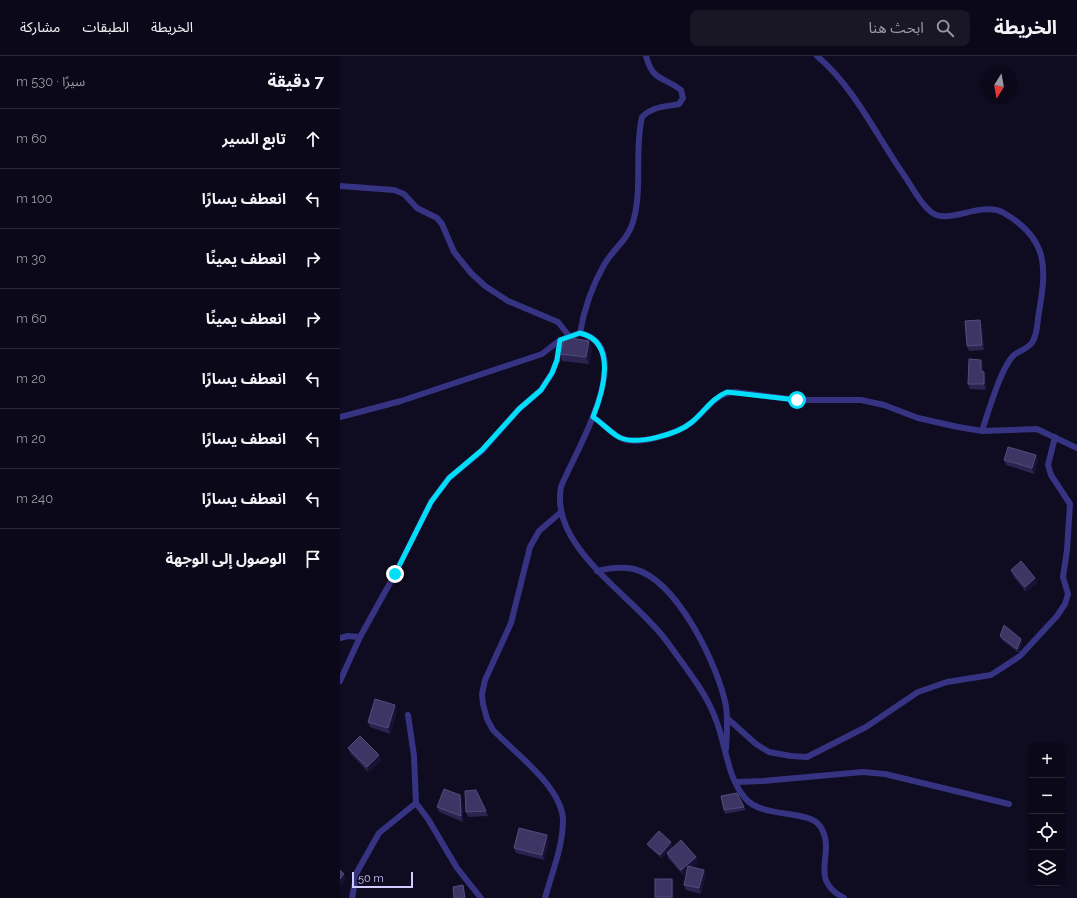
<!DOCTYPE html>
<html lang="ar">
<meta charset="utf-8">
<style>
:root{--surface:#0b0819;--page:#191626;--text:#f1f3f6;--muted:#9a9aa2;--line:#2b2938}
body{margin:0;font-family:Raleway,"Noto Sans Arabic",sans-serif;background:var(--page);color:var(--text);direction:rtl}
.controls{position:absolute;right:12px;bottom:12px;display:grid;overflow:hidden;border-radius:8px;box-shadow:0 1px 3px #0004}
.controls button{width:36px;height:36px;display:grid;place-items:center;padding:0;border:0;border-bottom:1px solid var(--line);background:var(--surface);color:var(--text);font:20px sans-serif}
.compass{position:absolute;left:641px;top:12px;width:36px;height:36px;border-radius:50%;background:var(--surface);box-shadow:0 1px 3px #0004;rotate:191deg}
.scale{position:absolute;left:12px;bottom:10px;width:61px;box-sizing:border-box;padding-left:4px;border:2px solid #d1ccff;border-top:0;font-size:11px;line-height:14px;white-space:nowrap;color:#d1ccff;-webkit-text-stroke:3px #0f0b21;paint-order:stroke}
.stop{position:absolute;width:12px;height:12px;margin:-9px;border:3px solid #00dff7;border-radius:50%;background:#fff}
.stop.end{background:#00dff7;border-color:#fff;box-shadow:0 1px 4px #0008}
.list{margin:0;padding:0;list-style:none}
h2{display:flex;justify-content:space-between;align-items:center;height:52px;margin:0;padding:0 16px;font-size:17px}
h2 small{font-size:13px;font-weight:400;color:var(--muted)}
.list li{display:grid;grid-template-columns:26px 1fr auto;gap:12px;align-items:center;box-sizing:border-box;height:60px;padding:0 16px;border-top:1px solid var(--line)}
.list b{display:block;font-size:15px;white-space:nowrap}
.list em{font-size:13px;font-style:normal;color:var(--muted)}
.icon{flex:none;width:22px;height:22px;fill:none;stroke:currentColor;stroke-width:2;stroke-linecap:round;stroke-linejoin:round}
.map{position:relative;flex:none;width:737px;height:842px;overflow:hidden;direction:ltr}
header{display:flex;align-items:center;gap:24px;box-sizing:border-box;height:56px;padding:0 20px;background:var(--surface);border-bottom:1px solid var(--line)}
header strong{font-size:19px}
nav{display:flex;gap:22px;margin-inline-start:auto;font-size:14px}
.search{width:280px;height:36px;background:var(--page);display:flex;align-items:center;gap:10px;box-sizing:border-box;padding:0 14px;border-radius:8px;color:var(--muted);font-size:15px}
main{display:flex}
aside{flex:1;background:var(--surface)}
.map>svg:first-child{display:block}
.lines{fill:none;stroke-linecap:round;stroke-linejoin:round}
.street{stroke:#363383;stroke-width:6}
.wall{fill:#2b2350}
.shaded-wall{fill:#191235}
.building{fill:#3d3563;stroke:#544d7b}
.route{stroke:#00dff7;stroke-width:5}
</style>
<header>
<strong>الخريطة</strong>
<div class="search"><svg class="icon" aria-label="search" viewBox="0 0 24 24"><circle cx="10" cy="10" r="6"/><path d="M15 15l6 6"/></svg>ابحث هنا</div>
<nav><a>الخريطة</a><a>الطبقات</a><a>مشاركة</a></nav>
</header>
<main>
<div class="map">
<svg width="737" height="842" viewBox="0 0 737 842">
<rect width="100%" height="100%" fill="#0f0b21"/>
<g class="lines">
<g class="street">
<path d="M477,0C515,32 537,81 566,122C573,133 580,147 591,156C608,170 642,144 664,157C708,183 707,210 699,256C697,266 698,276 693,285C689,293 680,294 674,299C661,311 648,357 642,375"/>
<polyline points="0,130 54,134 64,138 77,152 97,162 102,168 114,196 131,217 145,230 168,245 218,266 230,281"/>
<path d="M240,277C244,254 252,230 264,209C272,194 288,184 293,166C303,132 294,95 302,61C313,50 325,51 339,48L343,42L341,34C323,20 313,26 306,0"/>
<path d="M0,361L61,345L202,298L220,284L240,277C301,291 232,401 221,431C209,493 297,542 328,587C345,611 366,636 376,664C386,689 387,721 405,742C422,763 468,753 480,770C498,797 466,822 504,842"/>
<path d="M253,361C263,367 272,379 283,383C300,389 336,378 351,367C366,356 374,337 395,336L457,344H521L544,349L578,362L618,371L642,375L697,373L737,392"/>
<path d="M257,515C269,512 281,510 294,513C337,524 378,609 386,650C388,664 387,678 386,693"/>
<polyline points="0,582 8,580 20,581"/>
<polyline points="0,625 20,581 55,518 91,446 109,422 142,395 179,353 201,334 212,317 217,304 220,284"/>
<polyline points="68,659 74,700 76,747"/>
<polyline points="387,662 416,688 429,696 451,700 467,701 526,671 578,636 607,626 651,619 680,600 717,560 725,548 728,538 723,521 727,494 730,448 711,419 708,409 715,381"/>
<polyline points="396,726 423,725 523,716 545,718 669,748"/>
<polyline points="12,842 17,816 39,777 76,747 88,763 117,812 141,842"/>
<path d="M205,842C212,817 223,790 223,764C222,731 175,697 153,674L147,663L143,648L142,638L145,624L171,567L190,491L199,475L220,457"/>
</g>
</g>
<g class="wall">
<polygon points="640,264 642,270 644,294 629,295 627,290"/>
<polygon points="252,292 249,308 222,305 220,298"/>
<polygon points="641,304 643,309 643,315 644,316 646,322 646,334 630,333 628,328"/>
<polygon points="696,399 698,405 694,418 666,409 664,404"/>
<polygon points="671,514 695,522 697,527 686,536 673,520"/>
<polygon points="660,580 681,583 682,586 679,597 662,584"/>
<polygon points="57,655 50,678 30,671 28,666"/>
<polygon points="8,692 39,699 41,705 28,716 10,697"/>
<polygon points="120,739 122,745 123,766 99,756 97,751"/>
<polygon points="404,751 406,754 385,758 384,754"/>
<polygon points="146,755 148,760 128,761 126,756"/>
<polygon points="207,779 209,785 204,804 176,797 174,792"/>
<polygon points="307,788 333,790 321,802 309,791"/>
<polygon points="327,797 356,801 358,806 352,811 364,814 366,819 361,838 346,834 344,829 347,815 343,819 328,802"/>
<polygon points="332,823 334,828 334,842 316,842 315,841"/>
</g>
<g class="shaded-wall">
<polygon points="640,264 642,270 644,294 642,289"/>
<polygon points="249,285 252,292 249,308 246,301"/>
<polygon points="641,304 643,309 642,320 641,315"/>
<polygon points="644,316 646,322 646,334 644,328"/>
<polygon points="696,399 698,405 694,418 692,412"/>
<polygon points="695,522 697,527 686,536 685,531"/>
<polygon points="681,583 682,586 679,597 677,593"/>
<polygon points="55,649 57,655 50,678 48,672"/>
<polygon points="39,699 41,705 28,716 27,711"/>
<polygon points="120,739 122,745 123,766 121,760"/>
<polygon points="207,779 209,785 204,804 202,799"/>
<polygon points="331,786 333,790 321,802 320,799"/>
<polygon points="356,801 358,806 343,819 341,814"/>
<polygon points="364,814 366,819 361,838 359,832"/>
<polygon points="4,818 6,823 0,830 0,823"/>
<polygon points="332,823 334,828 334,842 333,842 332,841"/>
</g>
<g class="building">
<polygon points="640,264 642,289 627,290 625,265"/>
<polygon points="225,281 249,285 246,301 220,298"/>
<polygon points="629,303 641,304 641,315 644,316 644,328 628,328"/>
<polygon points="668,391 696,399 692,412 664,404"/>
<polygon points="681,505 695,522 685,531 671,514"/>
<polygon points="664,569 681,583 677,593 660,580"/>
<polygon points="35,643 55,649 48,672 28,666"/>
<polygon points="20,680 39,699 27,711 8,692"/>
<polygon points="104,733 120,739 121,760 97,751"/>
<polygon points="136,734 146,755 126,756 125,735"/>
<polygon points="397,737 404,751 384,754 381,740"/>
<polygon points="179,772 207,779 202,799 174,792"/>
<polygon points="319,775 331,786 320,799 307,788"/>
<polygon points="341,784 356,801 341,814 327,797"/>
<polygon points="348,810 364,814 359,832 344,829"/>
<polygon points="0,814 4,818 0,823"/>
<rect x="315" y="823" width="17" height="18"/>
<polygon points="123,829 125,842 114,842 113,831"/>
</g>
<g class="lines">
<path class="route" d="M55,518L91,446L109,422L142,394L179,353L201,334L212,317L217,304L220,284L240,277C278,286 263,336 253,361C262,367 268,374 277,380C294,391 338,378 352,366C364,356 372,342 387,336L457,344"/>
</g>
</svg>
<div class="controls">
<button>+</button>
<button>−</button>
<button><svg class="icon" aria-label="locate" viewBox="0 0 24 24"><circle cx="12" cy="12" r="6"/><path d="M12 2v4M12 18v4M2 12h4M18 12h4"/></svg></button>
<button><svg class="icon" aria-label="layers" viewBox="0 0 24 24"><path d="M12 4l9 5-9 5-9-5zM3 14l9 5 9-5"/></svg></button>
</div>
<svg class="compass" viewBox="-18 -18 36 36"><path d="M0-13l5 13h-10z" fill="#e53935"/><path d="M0 13l5-13h-10z" fill="#9a9aa2"/></svg>
<div class="scale">50 m</div>
<div class="stop" style="left:457px;top:344px"></div>
<div class="stop end" style="left:55px;top:518px"></div>
</div>
<aside>
<h2>7 دقيقة<small>سيرًا · 530 m</small></h2>
<ul class="list">
<li><svg class="icon" aria-label="ahead" viewBox="0 0 24 24"><path d="M12 20V5M6 11l6-6 6 6"/></svg><div><b>تابع السير</b></div><em>60 m</em></li>
<li><svg class="icon" aria-label="left" viewBox="0 0 24 24"><path d="M17 20v-9H6M10 6l-5 5 5 5"/></svg><div><b>انعطف يسارًا</b></div><em>100 m</em></li>
<li><svg class="icon" aria-label="right" viewBox="0 0 24 24"><path d="M7 20v-9h11M14 6l5 5-5 5"/></svg><div><b>انعطف يمينًا</b></div><em>30 m</em></li>
<li><svg class="icon" aria-label="right" viewBox="0 0 24 24"><path d="M7 20v-9h11M14 6l5 5-5 5"/></svg><div><b>انعطف يمينًا</b></div><em>60 m</em></li>
<li><svg class="icon" aria-label="left" viewBox="0 0 24 24"><path d="M17 20v-9H6M10 6l-5 5 5 5"/></svg><div><b>انعطف يسارًا</b></div><em>20 m</em></li>
<li><svg class="icon" aria-label="left" viewBox="0 0 24 24"><path d="M17 20v-9H6M10 6l-5 5 5 5"/></svg><div><b>انعطف يسارًا</b></div><em>20 m</em></li>
<li><svg class="icon" aria-label="left" viewBox="0 0 24 24"><path d="M17 20v-9H6M10 6l-5 5 5 5"/></svg><div><b>انعطف يسارًا</b></div><em>240 m</em></li>
<li><svg class="icon" aria-label="arrive" viewBox="0 0 24 24"><path d="M6 21V4h12l-3 4 3 4H6"/></svg><div><b>الوصول إلى الوجهة</b></div></li>
</ul>
</aside>
</main>
